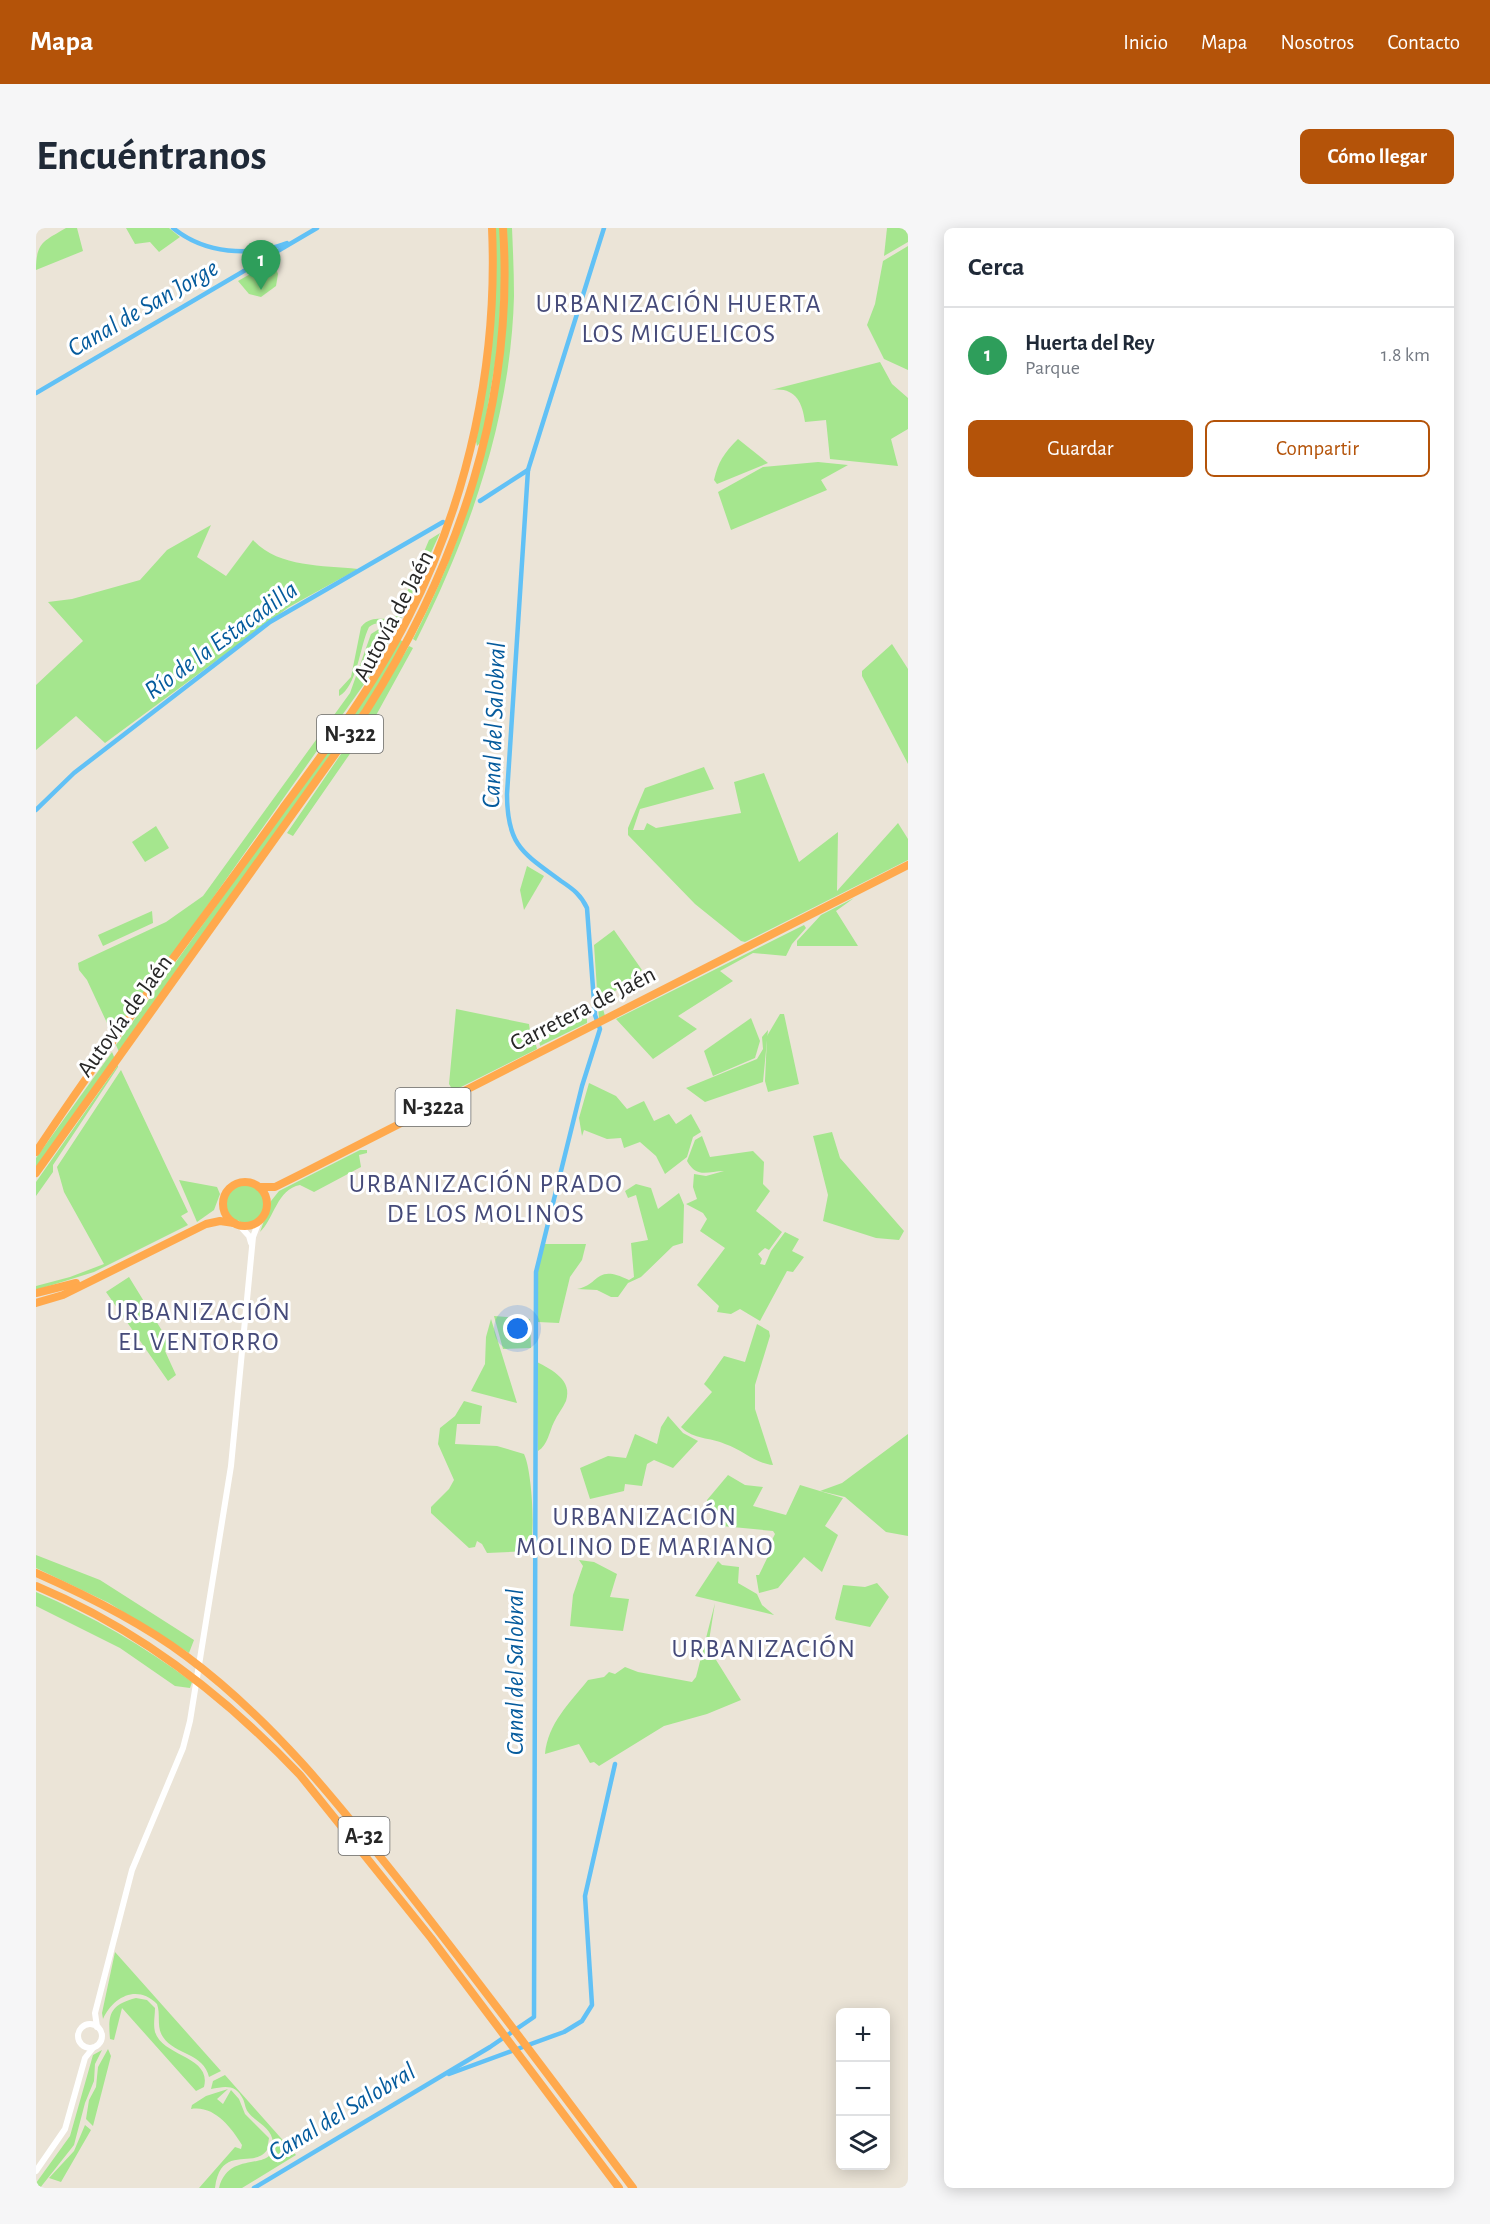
<!DOCTYPE html>
<html lang="es">
<meta charset="utf-8">
<style>
:root{--surface:#fff;--page:#f6f6f7;--text:#1f2937;--muted:#747a83;--line:#e0e1e3;--accent:#b45309}
body{margin:0;font-family:"Alegreya Sans",sans-serif;background:var(--page);color:var(--text)}
.controls{position:absolute;right:18px;bottom:18px;display:grid;overflow:hidden;border-radius:9px;box-shadow:0 3px 15px #0003}
.controls button{width:54px;height:54px;display:grid;place-items:center;padding:0;border:0;border-bottom:2px solid var(--line);background:var(--surface);color:var(--text);font:30px sans-serif}
.you{position:absolute;left:482px;top:1101px;width:21px;height:21px;margin:-15px;border:4px solid #fff;border-radius:50%;background:#1a73e8;box-shadow:0 0 0 9px #1a73e833}
.badge{display:grid;place-items:center;width:39px;height:39px;border-radius:50%;background:var(--accent);color:#fff;font-size:20px;font-weight:700}
.pin{position:absolute;translate:-50% -50px;filter:drop-shadow(0 2px 3px #0008)}
.pin::after{content:'';position:absolute;top:32px;width:21px;height:18px;background:inherit;clip-path:polygon(0 0,100% 0,50% 100%)}
.list{margin:0;padding:0;list-style:none}
h2{display:flex;justify-content:space-between;align-items:center;height:78px;margin:0;padding:0 24px;font-size:26px}
h2 small{font-size:20px;font-weight:400;color:var(--muted)}
.list li{display:grid;grid-template-columns:39px 1fr auto;gap:18px;align-items:center;box-sizing:border-box;height:96px;padding:0 24px;border-top:2px solid var(--line)}
.list b{display:block;font-size:22px;white-space:nowrap}
.list p{margin:0;font-size:20px;white-space:nowrap;color:var(--muted)}
.list em{font-size:20px;font-style:normal;color:var(--muted)}
.actions{display:flex;gap:12px;padding:18px 24px}
.actions a{flex:1;padding:14px 0;border:2px solid var(--accent);border-radius:9px;text-align:center;font-size:21px;color:var(--accent)}
.actions .main{background:var(--accent);color:#fff}
.icon{flex:none;width:33px;height:33px;fill:none;stroke:currentColor;stroke-width:2;stroke-linecap:round;stroke-linejoin:round}
.map{position:relative;flex:none;width:872px;height:1960px;overflow:hidden;border-radius:9px}
header{display:flex;align-items:center;gap:36px;box-sizing:border-box;height:84px;padding:0 30px;background:var(--accent);color:#fff}
header strong{font-size:28px}
nav{display:flex;gap:33px;margin-inline-start:auto;font-size:21px}
.intro{display:flex;align-items:center;justify-content:space-between;box-sizing:border-box;height:144px;padding:0 36px}
h1{margin:0;font-size:42px}
.button{padding:15px 27px;border-radius:9px;background:var(--accent);color:#fff;font-size:21px;font-weight:700}
main{display:flex;gap:36px;padding:0 36px}
aside{flex:1;background:var(--surface);border-radius:9px;box-shadow:0 3px 15px #0003}
.map>svg:first-child{display:block}
.green{fill:#a5e68e}
.lines{fill:none;stroke-linecap:round;stroke-linejoin:round}
.canal{stroke:#61c1f6;stroke-width:4.5}
.minor{stroke:#fff;stroke-width:6}
.highway{stroke:#ffa94d;stroke-width:8}
.labels{text-anchor:middle;dominant-baseline:central;stroke-width:6;stroke-linejoin:round;paint-order:stroke}
.shield{fill:#fff;stroke:#686868;stroke-width:1.5}
.shield-label{font-size:22px;font-weight:bold;fill:#272727}
.street-label{font-size:24px;fill:#272727;stroke:#fff}
.neighbourhood-label{font-size:26px;letter-spacing:1.5px;fill:#454a79;stroke:#fff}
.water-label{font-size:26px;font-style:italic;fill:#055b9d;stroke:#fff}
</style>
<header>
<strong>Mapa</strong>
<nav><a>Inicio</a><a>Mapa</a><a>Nosotros</a><a>Contacto</a></nav>
</header>
<div class="intro"><h1>Encuéntranos</h1><a class="button">Cómo llegar</a></div>
<main>
<div class="map">
<svg width="872" height="1960" viewBox="0 0 872 1960">
<rect width="100%" height="100%" fill="#ebe4d7"/>
<g class="green">
<path d="M30,0H41L47,23L0,42C0,14 8,13 30,0Z"/>
<polygon points="90,0 133,0 144,9 123,24 114,14 99,16"/>
<polygon points="458,0 465,0 466,46 462,118 446,213 441,218 440,213 448,170"/>
<path d="M471,0H476C477,23 478,46 478,68C475,189 434,306 380,413L377,411C446,276 474,152 471,0Z"/>
<polygon points="851,0 872,0 872,14 848,28"/>
<polygon points="872,18 872,142 848,131 831,97 839,76 847,33"/>
<polygon points="237,33 242,46 240,58 225,69 213,66 202,53"/>
<path d="M844,134L856,156L872,170V201L855,211L862,238L794,231L790,192L769,194C766,173 759,159 735,162Z"/>
<path d="M702,211L732,235L681,256L678,252C682,234 688,225 702,211Z"/>
<polygon points="782,234 812,237 785,252 791,262 695,302 682,264 727,239"/>
<path d="M175,297L161,329L190,348L217,312C243,340 286,337 322,341L253,379L69,515L40,488L0,522V457L47,413L12,374L36,371L104,352L131,322Z"/>
<path d="M404,305L360,401C350,396 342,392 333,399C324,417 321,459 303,468V462L315,449L325,399C337,385 348,395 361,388L393,312Z"/>
<polygon points="343,401 356,408 331,452 78,810 51,752 43,742 42,735 130,694 167,668 314,465 335,406"/>
<polygon points="363,411 369,415 338,466 83,824 80,817 214,631"/>
<polygon points="856,416 872,441 872,536 826,448 826,443"/>
<polygon points="373,418 377,420 338,491 257,608 251,605 331,488"/>
<polygon points="668,539 678,561 604,581 597,602 608,602 611,595 620,600 705,585 698,554 728,545 763,634 802,604 801,663 862,595 872,611 872,632 709,714 705,713 659,676 592,607 592,600 609,560"/>
<polygon points="120,598 133,620 109,634 96,614"/>
<polygon points="491,638 508,648 488,682 484,662"/>
<polygon points="818,670 800,683 822,718 761,718 761,713 785,687"/>
<polygon points="116,683 117,695 67,718 62,707"/>
<polygon points="768,697 770,700 756,716 750,728 717,725 684,743 697,753 642,788 661,801 617,831 580,791"/>
<polygon points="578,702 606,742 565,774 569,788 563,791 558,717"/>
<polygon points="420,781 493,796 495,810 498,809 501,821 423,860 416,861 413,856"/>
<polygon points="551,784 551,795 504,818 502,808"/>
<polygon points="744,786 748,786 763,856 732,864 729,853 731,808"/>
<polygon points="715,790 724,813 719,830 677,848 668,823"/>
<polygon points="732,802 727,854 669,874 650,860 721,831 727,821 726,809"/>
<polygon points="76,824 79,831 0,942 0,930"/>
<polygon points="82,837 82,839 17,937 17,944 0,968 0,954"/>
<polygon points="85,842 152,984 145,988 152,997 58,1044 0,1062 0,1058 34,1049 68,1036 28,964 21,939"/>
<polygon points="553,855 580,868 591,881 608,873 618,893 633,886 640,896 655,886 665,904 657,909 651,929 629,946 620,928 604,914 588,920 585,910 571,911 548,902 546,908 543,890"/>
<polygon points="796,904 804,930 868,1003 863,1012 840,1010 787,993 792,967 777,908"/>
<path d="M666,908L674,929L717,923L728,934L727,956L734,963L720,983L746,1004L733,1022L729,1020L722,1026L726,1031L724,1036L729,1037L735,1023L749,1004L763,1011L756,1023L768,1029L757,1044L751,1043L724,1093L704,1081L695,1086L681,1084L683,1078L661,1057L689,1020L664,1003L671,991L667,985L650,976L661,971L657,959L658,946L670,948L688,943C672,943 661,951 651,933L659,912Z"/>
<path d="M324,922H331V925L323,927L325,939L278,964L264,957C241,961 238,991 224,1004L235,973L243,963Z"/>
<polygon points="143,952 181,959 184,966 178,982 161,994"/>
<path d="M600,956L615,960L622,981L643,965L648,977L647,1015L637,1018L605,1049L592,1055L582,1069H575L561,1062L541,1061C564,1057 559,1035 593,1052L598,1049L595,1015L612,1012L600,967L592,970L589,963Z"/>
<circle cx="209" cy="976" r="19"/>
<polygon points="508,1016 550,1016 546,1032 534,1049 523,1095 502,1094 502,1043"/>
<polygon points="93,1049 136,1119 129,1123 140,1147 132,1153 70,1064"/>
<polygon points="458,1088 494,1091 495,1120 467,1121"/>
<polygon points="455,1091 481,1175 435,1163 449,1136 450,1109"/>
<path d="M721,1096L733,1103L734,1108L719,1157V1181L737,1237C718,1235 707,1222 689,1216C674,1209 658,1212 645,1199L676,1164L668,1156L688,1128L709,1134Z"/>
<path d="M501,1134C516,1142 537,1152 530,1173C527,1180 521,1187 518,1194C513,1204 512,1217 502,1223Z"/>
<path d="M428,1173L446,1178L444,1196H421L419,1216L461,1218L488,1226C496,1242 500,1308 493,1323L451,1325L446,1316L441,1313L439,1319L433,1320L395,1285V1279L413,1261L418,1252L402,1216L404,1200L419,1188Z"/>
<polygon points="632,1188 647,1205 662,1213 637,1240 618,1232 611,1236 606,1258 589,1256 588,1263 554,1271 544,1240 572,1228 590,1230 599,1206 621,1216 625,1199"/>
<polygon points="872,1206 872,1308 850,1304 809,1269 784,1263 806,1255"/>
<polygon points="692,1247 709,1257 727,1259 717,1278 750,1287 764,1257 807,1270 789,1298 802,1307 786,1344 768,1329 742,1360 723,1365 720,1347 723,1347 738,1316 735,1314 739,1306 737,1303 686,1298 676,1288 671,1272"/>
<polygon points="0,1327 64,1352 158,1412 153,1425 73,1375 0,1340"/>
<polygon points="543,1332 558,1334 581,1346 574,1369 593,1371 587,1403 534,1398 537,1367 547,1338"/>
<polygon points="682,1333 686,1337 703,1339 702,1355 721,1366 726,1377 738,1387 659,1368"/>
<polygon points="841,1355 853,1369 834,1399 800,1392 799,1390 807,1357 829,1359"/>
<path d="M0,1364C56,1388 108,1418 156,1454L154,1460L139,1458L84,1420L0,1378Z"/>
<path d="M679,1375L672,1419L705,1472L671,1486L628,1498L563,1538L558,1534L554,1535L543,1516L509,1526C512,1495 533,1476 552,1452L568,1449L573,1444L579,1446L589,1439L602,1444L656,1454L660,1449Z"/>
<path d="M79,1724L185,1843L173,1849C168,1825 139,1827 127,1809C120,1799 125,1787 121,1776C101,1756 77,1769 67,1791L66,1785Z"/>
<path d="M100,1770L111,1772L119,1780C119,1788 117,1796 119,1804C127,1829 176,1828 168,1859L160,1863L86,1780L78,1812L74,1811C72,1787 73,1777 100,1770Z"/>
<polygon points="72,1821 75,1828 57,1898 50,1891 53,1872 60,1859 62,1839"/>
<polygon points="66,1822 59,1836 58,1853 49,1875 38,1917 4,1960 0,1960 0,1955 34,1908 57,1827"/>
<path d="M189,1847L260,1927L206,1960H183C193,1920 239,1946 237,1915C236,1899 220,1895 212,1884C209,1880 209,1875 207,1871C200,1856 189,1858 175,1861L177,1853Z"/>
<path d="M192,1861L181,1871L187,1876L195,1862L203,1871L209,1886L233,1910L231,1922C217,1942 185,1915 179,1960H163L199,1919L205,1921L206,1917C195,1899 178,1877 155,1881L156,1877L170,1868Z"/>
<polygon points="49,1897 55,1902 25,1954 13,1950 38,1923"/>
</g>
<g class="lines">
<g class="canal">
<path d="M137,0C169,26 214,29 251,15"/>
<polyline points="0,165 281,0"/>
<polyline points="444,273 492,242"/>
<polyline points="0,582 38,545 234,394 407,294"/>
<polyline points="413,1846 528,1804 546,1793 556,1777 549,1668 579,1536"/>
<path d="M218,1960L454,1819L498,1789L500,1044L546,858L564,801L559,787L551,680C545,667 537,661 525,653C487,625 471,618 471,566L492,242L568,0"/>
</g>
<g class="minor">
<polyline points="202,996 213,1008 215,1015"/>
<circle cx="54" cy="1808" r="12"/>
<polyline points="61,1799 59,1785 96,1642 147,1520 154,1493 195,1238 217,1009 223,993"/>
<polyline points="0,1943 29,1901 49,1830 57,1820"/>
</g>
<g class="highway">
<path d="M0,924C77,807 165,695 247,580C292,519 338,457 372,390C433,270 462,134 456,0"/>
<path d="M0,945L330,483C422,339 479,173 467,0"/>
<circle cx="209" cy="976" r="22"/>
<polyline points="223,959 239,959 267,945 872,637"/>
<polyline points="0,1065 40,1055"/>
<polyline points="0,1075 27,1067 170,996 184,993 198,995"/>
<path d="M0,1345C52,1368 104,1394 150,1428C239,1494 305,1579 373,1665C449,1762 523,1861 597,1960"/>
<path d="M0,1358C103,1401 188,1467 264,1547L395,1710L583,1960"/>
</g>
</g>
<g class="labels">
<g class="shield">
<rect x="281" y="487" width="66" height="38" rx="4.5"/>
<rect x="359.5" y="860" width="75" height="38" rx="4.5"/>
<rect x="302.5" y="1589" width="51" height="38" rx="4.5"/>
</g>
<g class="shield-label">
<text x="314" y="506">N-322</text>
<text x="397" y="879">N-322a</text>
<text x="328" y="1608">A-32</text>
</g>
<g class="street-label">
<text transform="translate(358 388) rotate(-62)">Autovía de Jaén</text>
<text transform="translate(547 781) rotate(-27)">Carretera de Jaén</text>
<text transform="translate(89 788) rotate(-54)">Autovía de Jaén</text>
</g>
<g class="neighbourhood-label">
<text x="643" y="76">URBANIZACIÓN HUERTA<tspan x="643" dy="30">LOS MIGUELICOS</tspan></text>
<text x="450" y="956">URBANIZACIÓN PRADO<tspan x="450" dy="30">DE LOS MOLINOS</tspan></text>
<text x="163" y="1084">URBANIZACIÓN<tspan x="163" dy="30">EL VENTORRO</tspan></text>
<text x="609" y="1289">URBANIZACIÓN<tspan x="609" dy="30">MOLINO DE MARIANO</tspan></text>
<text x="728" y="1421">URBANIZACIÓN</text>
</g>
<g class="water-label">
<text transform="translate(107 80) rotate(-30)">Canal de San Jorge</text>
<text transform="translate(185 412) rotate(-36)">Río de la Estacadilla</text>
<text transform="translate(458 497) rotate(-88)">Canal del Salobral</text>
<text transform="translate(479 1444) rotate(-90)">Canal del Salobral</text>
<text transform="translate(306 1884) rotate(-31)">Canal del Salobral</text>
</g>
</g>
</svg>
<div class="controls">
<button>+</button>
<button>−</button>
<button><svg class="icon" aria-label="layers" viewBox="0 0 24 24"><path d="M12 4l9 5-9 5-9-5zM3 14l9 5 9-5"/></svg></button>
</div>
<div class="you"></div>
<div class="pin badge" style="left:225px;top:62px;background:#2e9e5b">1</div>
</div>
<aside>
<h2>Cerca<small></small></h2>
<ul class="list">
<li><span class="badge" style="background:#2e9e5b">1</span><div><b>Huerta del Rey</b><p>Parque</p></div><em>1.8 km</em></li>
</ul>
<div class="actions"><a class="main">Guardar</a><a>Compartir</a></div>
</aside>
</main>
